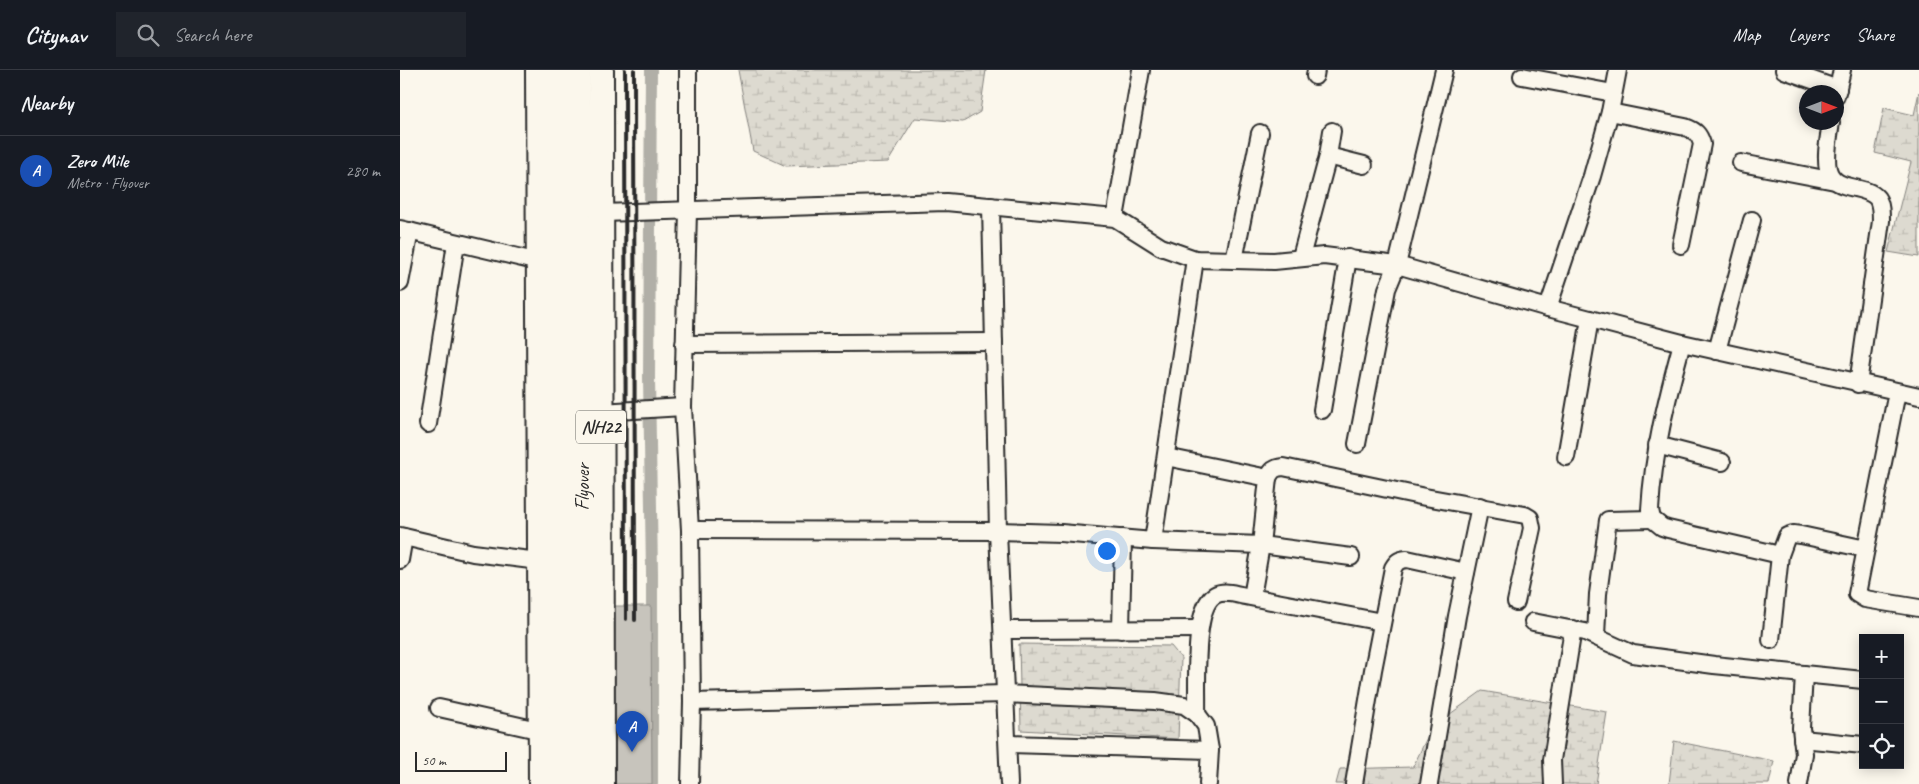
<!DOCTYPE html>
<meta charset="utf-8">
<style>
:root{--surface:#171b24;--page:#20242c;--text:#f1f3f6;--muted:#9ea1a6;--line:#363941;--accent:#8c9099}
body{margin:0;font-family:Caveat,sans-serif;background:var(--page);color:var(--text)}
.controls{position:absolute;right:15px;bottom:15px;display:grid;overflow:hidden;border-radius:0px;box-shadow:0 2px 12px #0003}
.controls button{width:45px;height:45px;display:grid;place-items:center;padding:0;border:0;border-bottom:1px solid var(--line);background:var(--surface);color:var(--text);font:25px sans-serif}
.compass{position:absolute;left:1399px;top:15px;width:45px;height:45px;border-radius:50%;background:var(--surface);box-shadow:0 2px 12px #0003;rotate:90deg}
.scale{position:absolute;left:15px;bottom:12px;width:92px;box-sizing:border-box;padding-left:5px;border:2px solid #2b2b2b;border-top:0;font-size:14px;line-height:18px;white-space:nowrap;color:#2b2b2b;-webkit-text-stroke:4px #fbf7ec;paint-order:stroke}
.you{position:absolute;left:706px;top:480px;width:18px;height:18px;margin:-12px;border:4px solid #fff;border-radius:50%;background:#1a73e8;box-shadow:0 0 0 8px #1a73e833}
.badge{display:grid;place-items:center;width:32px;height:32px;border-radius:50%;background:var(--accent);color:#fff;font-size:16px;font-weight:700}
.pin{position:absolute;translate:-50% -41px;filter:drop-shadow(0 1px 2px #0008)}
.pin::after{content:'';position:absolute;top:26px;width:18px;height:15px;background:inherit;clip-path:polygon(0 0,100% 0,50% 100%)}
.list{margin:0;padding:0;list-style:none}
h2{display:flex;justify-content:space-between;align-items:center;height:65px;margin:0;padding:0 20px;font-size:21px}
h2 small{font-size:16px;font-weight:400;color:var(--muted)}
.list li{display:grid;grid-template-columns:32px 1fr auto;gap:15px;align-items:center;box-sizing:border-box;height:70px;padding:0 20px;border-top:1px solid var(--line)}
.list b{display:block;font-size:19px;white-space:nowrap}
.list p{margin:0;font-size:16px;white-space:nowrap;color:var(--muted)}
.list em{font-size:16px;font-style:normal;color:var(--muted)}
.icon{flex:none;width:28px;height:28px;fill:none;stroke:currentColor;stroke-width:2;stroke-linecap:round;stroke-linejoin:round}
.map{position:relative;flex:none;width:1519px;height:714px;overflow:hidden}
header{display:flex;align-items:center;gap:30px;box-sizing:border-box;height:70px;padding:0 25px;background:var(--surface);border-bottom:1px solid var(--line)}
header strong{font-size:24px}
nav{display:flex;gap:28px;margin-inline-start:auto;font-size:18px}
.search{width:350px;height:45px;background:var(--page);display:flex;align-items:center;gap:12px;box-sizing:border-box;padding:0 18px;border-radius:0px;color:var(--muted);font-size:19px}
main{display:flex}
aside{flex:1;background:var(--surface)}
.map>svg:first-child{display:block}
.wetland{fill:url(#wetland-marsh);stroke:#84827e}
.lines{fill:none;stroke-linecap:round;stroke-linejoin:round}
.canal{stroke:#b1afa7;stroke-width:12}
.building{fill:#c7c4bc;stroke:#8b8984}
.minor-casing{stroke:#2b2b2b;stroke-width:20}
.highway-casing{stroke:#2b2b2b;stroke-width:28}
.minor{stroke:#fbf7ec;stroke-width:16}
.highway{stroke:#fbf7ec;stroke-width:24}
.rail{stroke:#2b2b2b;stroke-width:4}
.labels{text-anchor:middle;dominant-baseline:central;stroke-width:4;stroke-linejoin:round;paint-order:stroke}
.shield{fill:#fbf7ec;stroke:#696865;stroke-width:1}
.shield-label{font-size:19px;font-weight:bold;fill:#2b2b2b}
.street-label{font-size:20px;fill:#2b2b2b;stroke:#fbf7ec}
</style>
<header>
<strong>Citynav</strong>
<div class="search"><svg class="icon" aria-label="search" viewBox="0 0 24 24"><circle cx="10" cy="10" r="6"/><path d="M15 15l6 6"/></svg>Search here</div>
<nav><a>Map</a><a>Layers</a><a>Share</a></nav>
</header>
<main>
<aside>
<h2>Nearby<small></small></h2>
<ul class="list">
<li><span class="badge" style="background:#1a4fb4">A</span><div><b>Zero Mile</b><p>Metro · Flyover</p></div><em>280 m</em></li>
</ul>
</aside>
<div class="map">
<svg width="1519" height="714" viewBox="0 0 1519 714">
<defs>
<pattern id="wetland-marsh" width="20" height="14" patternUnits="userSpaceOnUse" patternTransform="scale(1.25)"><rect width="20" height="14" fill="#dddad0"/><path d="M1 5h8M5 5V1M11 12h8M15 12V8" fill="none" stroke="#bebbb3"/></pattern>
</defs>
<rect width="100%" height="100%" fill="#fbf7ec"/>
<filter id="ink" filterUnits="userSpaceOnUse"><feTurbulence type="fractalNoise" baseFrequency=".02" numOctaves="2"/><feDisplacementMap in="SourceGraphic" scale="10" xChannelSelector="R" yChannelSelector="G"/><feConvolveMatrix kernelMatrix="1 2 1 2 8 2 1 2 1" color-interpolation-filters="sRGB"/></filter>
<g filter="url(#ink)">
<g class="wetland">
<polygon points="338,0 586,0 580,42 563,52 515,48 488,92 386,96 353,81"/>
<polygon points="1519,22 1519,187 1488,182 1511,92 1475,83 1484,38 1514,45"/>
<polygon points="619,574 771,576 781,588 778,669 621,660"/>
<polygon points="1082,621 1207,642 1196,714 936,714 940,699 1013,697 1032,657"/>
<polygon points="1274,671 1374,691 1369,714 1269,714"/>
</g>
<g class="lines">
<polyline class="canal" points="251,0 249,307 252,503 252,714"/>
</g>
<polygon class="building" points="212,536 251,536 252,714 213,714"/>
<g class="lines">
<defs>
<g id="minor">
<polyline points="288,0 288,141 283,337 290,460 292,632 290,714"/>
<polyline points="1384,0 1438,19"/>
<polyline points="915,6 916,0"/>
<polyline points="1122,6 1213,23"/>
<polyline points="1436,26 1442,0"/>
<path d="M1210,42L1285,57C1296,61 1299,64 1302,74L1281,175"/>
<path d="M1431,52C1429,67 1425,85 1428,99C1434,123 1464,113 1477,128C1481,134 1481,143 1481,151L1458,314"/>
<polyline points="928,86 964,95"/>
<polyline points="1341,93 1435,111"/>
<polyline points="591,136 598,461 609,714"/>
<polyline points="202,143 546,132 715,148 761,177 795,189 874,191 924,186 997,195 1148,238 1282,273 1519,326"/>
<polyline points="715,148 741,0"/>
<polyline points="0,159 139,192"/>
<polyline points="901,187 928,86 932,61"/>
<polyline points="834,190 860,63"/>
<polyline points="0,213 10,161"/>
<polyline points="1148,238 1192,106 1210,42 1218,0"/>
<path d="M1282,273C1267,328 1253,383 1250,440L1252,449L1262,457L1268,459L1380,485"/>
<polyline points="284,274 594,272"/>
<polyline points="1317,281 1352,150"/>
<polyline points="1497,322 1457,524 1465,529 1519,538"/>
<polyline points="922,340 948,188"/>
<polyline points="201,342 283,337"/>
<polyline points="28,354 56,173"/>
<polyline points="957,374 987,219 997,195 1044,0"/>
<polyline points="1257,375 1322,392"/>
<polyline points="766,387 868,408 861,475 852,527"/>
<polyline points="1166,387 1190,249"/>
<path d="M868,408C872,400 874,398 883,397L1025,427L1125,445L1130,448L1132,458L1116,532"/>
<polyline points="290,460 598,461 661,463 753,471 795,189"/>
<polyline points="0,466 73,483 139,491"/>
<polyline points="753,471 861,475 951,487"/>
<polyline points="0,490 4,467"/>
<polyline points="1133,552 1185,562 1233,584 1314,595 1463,610"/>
<polyline points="604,560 799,559"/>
<polyline points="721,560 723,468"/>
<polyline points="1196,566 1198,524 1208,450 1252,449"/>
<polyline points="1371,570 1380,485 1387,466 1393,464 1401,465 1466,479"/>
<polyline points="292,632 605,624 755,631 784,635 797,644 806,656 810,680 808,714"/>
<polyline points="39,638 142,661"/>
<path d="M797,644C798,619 792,538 815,525C824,520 836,524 845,526L982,552"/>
<polyline points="1402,669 1463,675"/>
<polyline points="608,674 810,680"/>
<path d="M954,714L973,600L993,498C997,491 999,490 1007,489L1066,502"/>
<polyline points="1029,714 1057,546 1080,436"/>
<polyline points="1153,714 1152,690 1173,559"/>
<polyline points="1399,714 1404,684 1401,658 1404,604"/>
</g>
<g id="highway">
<polyline points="138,0 141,714"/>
<polyline points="160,0 162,714"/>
<polyline points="177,0 181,146 183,344 181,714"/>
<polyline points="201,0 202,714"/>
</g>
</defs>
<use href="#minor" class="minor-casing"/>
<use href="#highway" class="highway-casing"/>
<use href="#minor" class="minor"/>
<use href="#highway" class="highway"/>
<g class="rail">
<polyline points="225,0 226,549"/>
<polyline points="234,0 235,550"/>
</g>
</g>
</g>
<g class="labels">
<rect class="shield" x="176" y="340.5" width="50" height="33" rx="4"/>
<g class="shield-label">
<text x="201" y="357">NH22</text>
</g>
<g class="street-label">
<text transform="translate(182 417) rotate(-90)">Flyover</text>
</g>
</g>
</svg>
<div class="controls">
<button>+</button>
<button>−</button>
<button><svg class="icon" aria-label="locate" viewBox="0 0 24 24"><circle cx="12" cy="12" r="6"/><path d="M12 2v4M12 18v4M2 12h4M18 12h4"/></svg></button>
</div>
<svg class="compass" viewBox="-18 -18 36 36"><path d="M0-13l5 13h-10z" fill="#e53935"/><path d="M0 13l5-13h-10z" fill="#9ea1a6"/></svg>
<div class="scale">50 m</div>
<div class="you"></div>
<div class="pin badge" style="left:232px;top:682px;background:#1a4fb4">A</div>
</div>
</main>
